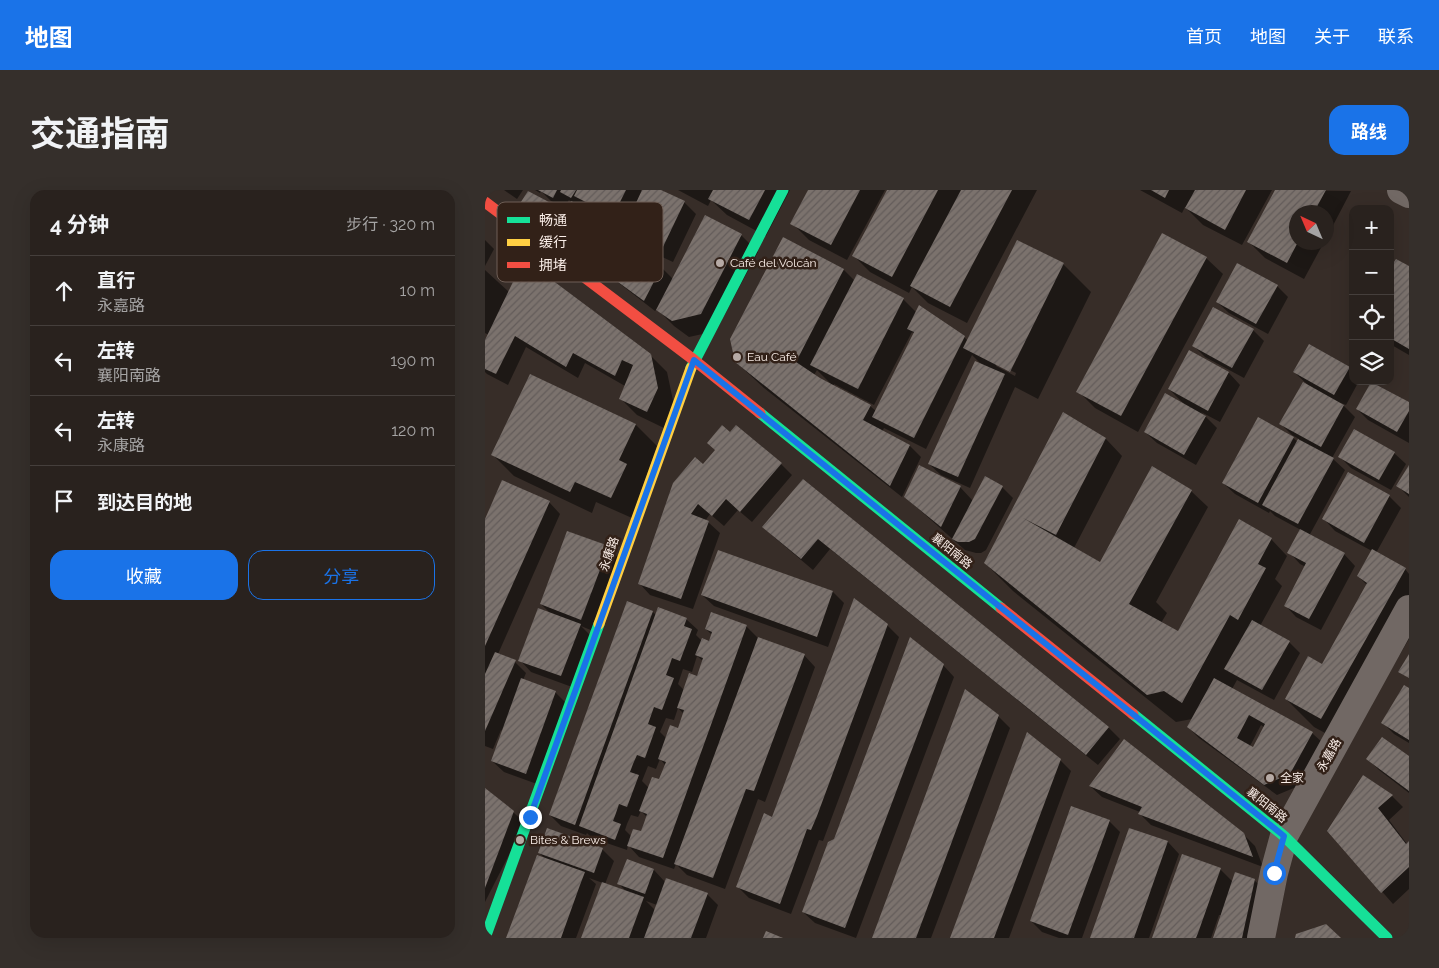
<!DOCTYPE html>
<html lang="zh">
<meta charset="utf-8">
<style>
:root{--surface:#29221e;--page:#352f2b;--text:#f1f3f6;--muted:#a5a4a4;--line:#453f3c;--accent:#1a73e8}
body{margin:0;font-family:Raleway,"Noto Sans SC",sans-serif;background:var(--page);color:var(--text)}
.controls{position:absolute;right:15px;top:15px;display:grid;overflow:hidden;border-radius:10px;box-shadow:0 5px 20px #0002}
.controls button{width:45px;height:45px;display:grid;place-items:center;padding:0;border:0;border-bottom:1px solid var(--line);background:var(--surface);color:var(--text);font:25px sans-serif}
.compass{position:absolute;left:804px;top:15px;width:45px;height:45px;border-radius:50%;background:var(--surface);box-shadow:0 5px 20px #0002;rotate:316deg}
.stop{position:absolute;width:15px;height:15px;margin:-11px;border:4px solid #1a73e8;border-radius:50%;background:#fff}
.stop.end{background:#1a73e8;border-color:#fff;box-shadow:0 1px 5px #0008}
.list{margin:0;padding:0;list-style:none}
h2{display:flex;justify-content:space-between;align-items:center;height:65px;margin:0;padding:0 20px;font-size:21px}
h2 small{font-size:16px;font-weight:400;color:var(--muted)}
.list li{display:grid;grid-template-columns:32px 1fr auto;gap:15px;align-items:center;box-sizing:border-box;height:70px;padding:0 20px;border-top:1px solid var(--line)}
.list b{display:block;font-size:19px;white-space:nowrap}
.list p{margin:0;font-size:16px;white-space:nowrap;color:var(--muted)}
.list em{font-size:16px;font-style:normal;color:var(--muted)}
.actions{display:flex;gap:10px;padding:15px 20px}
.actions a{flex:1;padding:11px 0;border:1px solid var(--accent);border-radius:15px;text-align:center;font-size:18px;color:var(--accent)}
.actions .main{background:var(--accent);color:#fff}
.icon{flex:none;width:28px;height:28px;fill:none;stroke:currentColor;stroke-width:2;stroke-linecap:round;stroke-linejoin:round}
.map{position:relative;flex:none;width:924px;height:748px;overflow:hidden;border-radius:15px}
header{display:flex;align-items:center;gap:30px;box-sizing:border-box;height:70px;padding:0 25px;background:var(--accent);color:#fff}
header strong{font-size:24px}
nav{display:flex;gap:28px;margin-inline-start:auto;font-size:18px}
.intro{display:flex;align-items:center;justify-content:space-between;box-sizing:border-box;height:120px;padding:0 30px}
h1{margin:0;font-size:35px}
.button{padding:12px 22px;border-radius:15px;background:var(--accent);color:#fff;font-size:18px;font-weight:700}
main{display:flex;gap:30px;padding:0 30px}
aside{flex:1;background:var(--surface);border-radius:15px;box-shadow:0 5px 20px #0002}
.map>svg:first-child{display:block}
.shadow{fill:#0007;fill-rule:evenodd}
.building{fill:url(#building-hatch);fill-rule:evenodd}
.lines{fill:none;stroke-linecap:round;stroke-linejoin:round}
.street{stroke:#716864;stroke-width:28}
.fast{stroke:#16e098;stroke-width:11}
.slow{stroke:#ffcf43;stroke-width:11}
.jam{stroke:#f24e42;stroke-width:11}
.route{stroke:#1a73e8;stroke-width:6}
.poi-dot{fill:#b6aaa5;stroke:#322118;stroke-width:2}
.labels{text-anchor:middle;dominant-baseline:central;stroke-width:5;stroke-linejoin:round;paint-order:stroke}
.poi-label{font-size:12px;fill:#faeee8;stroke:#322118;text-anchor:start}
.street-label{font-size:12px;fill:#faeee8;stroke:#322118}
.key{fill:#322118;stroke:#6e5e56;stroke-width:1}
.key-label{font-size:14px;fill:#faeee8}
</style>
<header>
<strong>地图</strong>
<nav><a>首页</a><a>地图</a><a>关于</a><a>联系</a></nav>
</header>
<div class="intro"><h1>交通指南</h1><a class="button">路线</a></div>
<main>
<aside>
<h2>4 分钟<small>步行 · 320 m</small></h2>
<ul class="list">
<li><svg class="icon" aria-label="ahead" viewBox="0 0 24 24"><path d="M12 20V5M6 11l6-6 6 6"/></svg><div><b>直行</b><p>永嘉路</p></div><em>10 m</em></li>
<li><svg class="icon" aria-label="left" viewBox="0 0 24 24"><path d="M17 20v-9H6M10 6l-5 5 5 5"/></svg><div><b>左转</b><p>襄阳南路</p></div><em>190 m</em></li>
<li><svg class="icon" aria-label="left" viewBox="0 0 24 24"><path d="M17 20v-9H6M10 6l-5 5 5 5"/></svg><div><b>左转</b><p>永康路</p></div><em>120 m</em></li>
<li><svg class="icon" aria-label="arrive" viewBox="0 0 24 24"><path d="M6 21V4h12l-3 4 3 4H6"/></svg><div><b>到达目的地</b></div></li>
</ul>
<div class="actions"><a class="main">收藏</a><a>分享</a></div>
</aside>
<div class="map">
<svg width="924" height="748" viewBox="0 0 924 748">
<defs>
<pattern id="building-hatch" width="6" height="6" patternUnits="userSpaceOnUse" patternTransform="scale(1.25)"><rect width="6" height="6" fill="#7b726d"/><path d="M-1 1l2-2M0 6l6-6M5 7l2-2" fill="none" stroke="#635c5a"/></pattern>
</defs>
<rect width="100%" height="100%" fill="#372d28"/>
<g class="shadow">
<polygon points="19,0 38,0 32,9"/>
<path d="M50,0H156L157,1L158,0H173L199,12L211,24L188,72L149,54L138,43L141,37L122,28L137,43L131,54L176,77L188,89L256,45L273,62L231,141L204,147L189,136L172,119L170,121L117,80V82L45,29L34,18L81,23L87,13L84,10L79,18L66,11L56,1L55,3ZM100,15L108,20L106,22L98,18Z"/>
<polygon points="193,0 305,0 281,46 242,25 226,10 223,16"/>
<polygon points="325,0 400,0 362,70 324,50 307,33"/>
<polygon points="403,0 552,0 482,133 443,113 427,97 424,103 385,82 369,66"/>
<polygon points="655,0 787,0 757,55 718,35 700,17 697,23"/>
<polygon points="791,0 866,1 842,47 842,22 812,22 812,52 839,52 819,89 780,68 763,51"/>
<polygon points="0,50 9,59 0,76"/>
<polygon points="721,68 738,84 653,242 610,218 593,201"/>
<path d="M578,74L606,102L553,209L530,197L485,298L456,285L444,274L497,175L487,165L441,259L399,238L397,242L425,256L436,267L417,307L279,198L251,172L359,80L370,91L372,85L418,109L431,122L479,147L483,151ZM427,142L429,144L391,221L385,216L348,196L349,194L389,215ZM511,173L531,183L530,186L511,176ZM332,180L347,195L329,185Z"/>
<polygon points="924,78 924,165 905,154 905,81"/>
<polygon points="0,80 24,102 165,165 182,182 189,215 179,238 152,225 135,208 140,196 100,173 93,188 41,157 23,195 2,184 0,182 0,152 4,145 0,143"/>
<polygon points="792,96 803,107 783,144 744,123 732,112"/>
<polygon points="768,140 779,151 759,188 720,167 708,155"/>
<polygon points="705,162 744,183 755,195 735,232 716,222 732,238 711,275 672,253 660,242 699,214 684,199"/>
<polygon points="864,178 868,181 868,191 874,191 861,215 856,213 870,227 847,268 860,280 824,346 859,364 870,376 836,440 811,427 800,415 821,377 815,374 804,362 816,340 790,326 785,321 784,323 750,304 738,293 808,248 813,252 814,249 807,245 796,234 824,196 809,182"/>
<polygon points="924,214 924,253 883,230 872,219"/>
<path d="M579,224L621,249L637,266L589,358L616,373L706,301L723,317L671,412L682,423L676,433L700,447L786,349L802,366L790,389L797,396L775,436L804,452L815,463L789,510L752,490L747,499L827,543L839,554L816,595L792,605L714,548L703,537L707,529L691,532L528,401L500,373ZM776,535L780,538L769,558L765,556Z"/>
<polygon points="151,235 172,256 147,328 111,312 107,323 29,286 8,265"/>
<polygon points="909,263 921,274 906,300 866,278 855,267"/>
<polygon points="296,274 307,285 267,332 253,320 239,336 225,324 220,331 223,332 235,343 208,419 165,405 154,393 218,276"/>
<polygon points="924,277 924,307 913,296"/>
<polygon points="864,284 904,306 916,318 891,363 920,379 924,384 924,449 900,490 870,499 887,515 864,556 829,537 801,509 842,478 882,395 873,386 887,361 850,341 839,329"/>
<polygon points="318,291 624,538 635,549 613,575 345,359 328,380 290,348 279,337"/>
<polygon points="475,297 488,311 517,297 528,308 501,360 496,363 491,363 480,360 420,307"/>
<polygon points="64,312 75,324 13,464 30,472 41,483 38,490 70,502 81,513 52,594 19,582 7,571 18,541 16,540 8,559 0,556 0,332"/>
<polygon points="123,358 135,369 108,441 96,436 106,446 87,497 46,482 35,470 67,425 56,414"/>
<polygon points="348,402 359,413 343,457 229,416 217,405"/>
<path d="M168,422L172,426L201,429L213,440L211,445L217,451L225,453L227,445L221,439L261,436L273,448L319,465L330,477L280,612L273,609L240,699L202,685L191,674L189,679L154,667L143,655L142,660L107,648L102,643L101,645L76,636L65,625ZM212,466L218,471L212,487L199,500L193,494L198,479L207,482ZM193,518L199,524L194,539L182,549L175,542L181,528L189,530ZM175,569L181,576L175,591L164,598L157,591L163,576L171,579ZM156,621L162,627L156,643L146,646L140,640L142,634L146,625L153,627Z"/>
<polygon points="402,435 414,447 338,651 334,650 306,724 264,708 253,697 288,628"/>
<polygon points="458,475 469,487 371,748 330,733 318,722 350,650"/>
<polygon points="924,500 924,553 909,544 898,533"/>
<polygon points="513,526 525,538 446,748 388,748"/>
<polygon points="924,568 924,603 894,580 883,569"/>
<polygon points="575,570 586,581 524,748 466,748"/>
<polygon points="605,596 758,644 770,656 778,677 666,635 655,624 655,622 617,607"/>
<polygon points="0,600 28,622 40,633 0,712"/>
<polygon points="907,606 918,617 904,630 922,654 924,653 924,699 908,714 844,641"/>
<polygon points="624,631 635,642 597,748 574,748 557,742 546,731"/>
<polygon points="645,639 683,652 694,664 664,748 606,748"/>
<path d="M117,659L129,671L120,694L142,702L133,693L142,670L169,680L180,692L222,704L233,715L221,748H98L118,693L104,688L111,694L91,748H23L61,669L54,663ZM161,711L172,715L170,720Z"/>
<polygon points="735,679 748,692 769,690 781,701 771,748 729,748 737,725 734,725 726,748 669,748"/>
</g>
<g class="building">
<polygon points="53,0 72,0 68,8"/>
<polygon points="76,0 91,0 86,8 75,2"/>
<polygon points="92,0 141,0 128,26 89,6"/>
<polygon points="157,0 176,0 200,11 176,61 137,43"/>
<polygon points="228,0 280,0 264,30 223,9"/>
<polygon points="323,0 375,0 346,55 305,34"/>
<polygon points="402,0 453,0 407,87 367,66"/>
<polygon points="476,0 527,0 465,117 425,96"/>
<polygon points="666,0 684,0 680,8"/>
<polygon points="710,0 761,0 740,40 700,18"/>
<polygon points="790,0 841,0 829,22 812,22 812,52 813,52 802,73 762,52"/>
<polygon points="43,1 81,21 86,11 126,30 105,72 32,18"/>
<polygon points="220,25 257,44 216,124 187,131 171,120"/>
<polygon points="677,43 722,67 636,226 591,202"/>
<polygon points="298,47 359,79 311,172 335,188 386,215 378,230 425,255 405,296 250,172 245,149"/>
<polygon points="125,49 177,76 159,111 111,76"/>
<polygon points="532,50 579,73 525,182 478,158"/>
<polygon points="39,69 166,164 173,198 162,222 134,209 148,175 137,170 130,186 88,163 81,177 30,146 11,184 0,179 0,150"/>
<polygon points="911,69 924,76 924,159 905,148 905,78"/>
<polygon points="752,73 793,95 771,134 731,112"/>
<polygon points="372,84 419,108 373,199 325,175"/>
<polygon points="434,115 480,146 429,248 387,227 429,142 422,139"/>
<polygon points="728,117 769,139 747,178 707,156"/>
<polygon points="824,154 865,177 849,205 808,182"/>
<polygon points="704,160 744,182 723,221 683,199"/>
<polygon points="490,171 520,184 473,287 443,274"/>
<polygon points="45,184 151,234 134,270 142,274 126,308 90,292 85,302 6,265"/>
<polygon points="818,192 859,215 836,257 794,234"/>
<polygon points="886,192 924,212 924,221 912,242 871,219"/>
<polygon points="680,203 721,226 699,265 659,242"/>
<polygon points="578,222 621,248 571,345 538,328 615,372 667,276 707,300 644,414 693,441 754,329 787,348 773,374 781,378 753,430 745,425 697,513 679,501 662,505 499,373"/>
<polygon points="773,227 809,247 773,313 737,293"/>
<polygon points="237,235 245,242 251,235 297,273 255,322 241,309 227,326 213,314 206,324 224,331 196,409 153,394 188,293 210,267 218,274 230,260 222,253"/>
<polygon points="869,239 910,262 894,290 853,267"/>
<polygon points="813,249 849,268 813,334 777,315"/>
<polygon points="434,275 476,296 456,337 419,307"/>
<polygon points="924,275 924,304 911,296"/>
<polygon points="863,282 905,305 879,353 837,329"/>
<polygon points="500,286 518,296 490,349 484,352 473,352 467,349"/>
<polygon points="318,289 624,537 601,565 333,349 316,369 277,337"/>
<polygon points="17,290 65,311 0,456 0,329"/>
<polygon points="815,339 860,363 824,429 799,416 821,373 802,363"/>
<polygon points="82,341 124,356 96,430 55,414"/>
<polygon points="887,359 921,378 836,529 800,509 823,466 837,474 882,393 872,386"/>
<polygon points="233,360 348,401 332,447 216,405"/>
<polygon points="369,408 403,434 332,626 326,640 322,639 295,714 251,697 279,623 287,627"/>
<polygon points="142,411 168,421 90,635 64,625"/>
<polygon points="173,417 202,428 199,436 207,439 195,471 187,468 184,477 181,485 189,488 177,520 169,517 163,534 171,537 160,568 152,565 148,574 145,582 154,585 142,617 134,614 131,623 128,631 136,634 130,650 94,636"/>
<polygon points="53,418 96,434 76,486 33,471"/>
<polygon points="226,422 262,435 178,668 142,656 148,639 156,641 159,633 162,624 154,621 167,587 174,589 181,572 173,569 185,535 193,538 199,520 192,518 204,483 212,486 218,468 210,465 217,448 224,451 227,442 220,439"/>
<polygon points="767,430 805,451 777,500 739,479"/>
<polygon points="273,447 320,464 269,601 261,599 228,688 189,674"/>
<polygon points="425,447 459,474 360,738 317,722 343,652 349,649"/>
<polygon points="10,462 31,470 0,541 0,484"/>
<polygon points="924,464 924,488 913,482"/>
<polygon points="36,488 71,501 41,584 6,571"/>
<path d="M729,488L828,542L805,584L779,595L702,537ZM764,525L780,534L768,557L752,548Z"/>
<polygon points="919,495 924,498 924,550 896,533"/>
<polygon points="480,499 514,525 431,748 387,748"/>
<polygon points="542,542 576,569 539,668 509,748 465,748"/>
<polygon points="897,547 924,566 924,601 881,569"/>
<polygon points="639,549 759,643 768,667 653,624 657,617 604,596"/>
<polygon points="878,585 908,605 893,618 921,654 924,651 924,677 896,703 842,641"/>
<polygon points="0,598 29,621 0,698"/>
<polygon points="586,616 625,630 583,745 545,731"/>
<polygon points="62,638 118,658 109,683 53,663"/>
<polygon points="644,638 683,651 649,748 605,748"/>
<polygon points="697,664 736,678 713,743 711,748 667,748"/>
<polygon points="52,665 100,682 95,695 76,748 21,748"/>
<polygon points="142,669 169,679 160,704 132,694"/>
<polygon points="750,682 770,689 757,748 728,748"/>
<polygon points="181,688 223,703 206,748 159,748"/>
<polygon points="117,692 159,707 144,748 96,748"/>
<polygon points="841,734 856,748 810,748 811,744"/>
<polygon points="281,741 298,748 278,748"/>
</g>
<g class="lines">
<g class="street">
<polyline points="916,0 924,4"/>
<polyline points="776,748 789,683 799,646 924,419"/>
</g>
<g class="fast">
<polyline points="206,178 298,0"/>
<polyline points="275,223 516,418"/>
<polyline points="648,524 799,646 902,748"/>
<polyline points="0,748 114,434"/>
</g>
<polyline class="slow" points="114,434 206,178"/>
<g class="jam">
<polyline points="0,12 209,170 275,223"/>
<polyline points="516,418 648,524"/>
</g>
</g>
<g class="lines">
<polyline class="route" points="45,627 209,170 799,646 789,683"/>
</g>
<g class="poi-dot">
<circle cx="235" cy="73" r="5"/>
<circle cx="252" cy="167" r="5"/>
<circle cx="785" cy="588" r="5"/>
<circle cx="35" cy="650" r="5"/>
</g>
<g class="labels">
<g class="poi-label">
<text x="245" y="73">Café del Volcán</text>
<text x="262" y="167">Eau Café</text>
<text x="795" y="588">全家</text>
<text x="45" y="650">Bites &amp; Brews</text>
</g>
<g class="street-label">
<text transform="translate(467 361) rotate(39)">襄阳南路</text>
<text transform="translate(124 364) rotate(-71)">永康路</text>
<text transform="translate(844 565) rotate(-61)">永嘉路</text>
<text transform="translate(782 615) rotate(39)">襄阳南路</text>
</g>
</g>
<rect x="12" y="12" width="166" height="80" rx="8" class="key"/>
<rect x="22" y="27" width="23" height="6" fill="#16e098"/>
<rect x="22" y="49" width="23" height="7" fill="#ffcf43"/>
<rect x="22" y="72" width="23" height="6" fill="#f24e42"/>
<g class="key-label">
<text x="54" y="35">畅通</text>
<text x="54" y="57">缓行</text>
<text x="54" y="80">拥堵</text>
</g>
</svg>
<div class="controls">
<button>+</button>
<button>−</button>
<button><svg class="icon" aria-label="locate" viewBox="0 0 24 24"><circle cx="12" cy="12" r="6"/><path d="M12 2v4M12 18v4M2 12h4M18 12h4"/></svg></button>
<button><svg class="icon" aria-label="layers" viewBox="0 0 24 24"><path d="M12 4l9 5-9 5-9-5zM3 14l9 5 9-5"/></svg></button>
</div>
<svg class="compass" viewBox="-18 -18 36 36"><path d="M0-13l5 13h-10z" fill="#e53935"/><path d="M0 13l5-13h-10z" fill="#a5a4a4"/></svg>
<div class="stop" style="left:789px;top:683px"></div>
<div class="stop end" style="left:45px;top:627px"></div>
</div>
</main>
